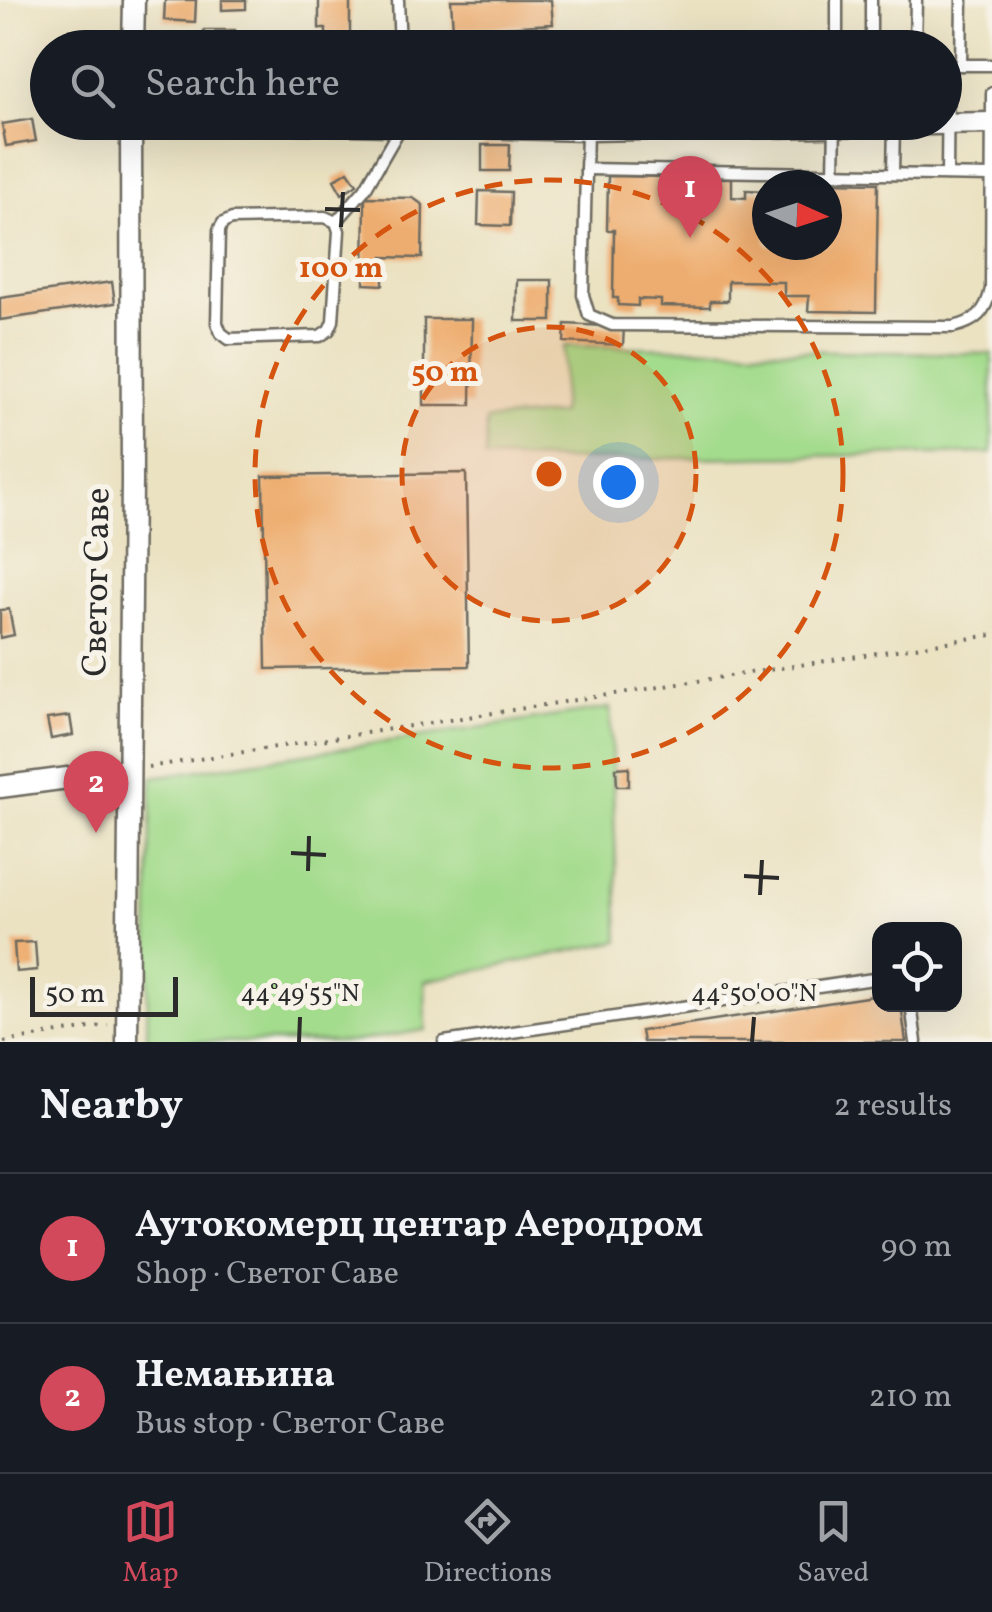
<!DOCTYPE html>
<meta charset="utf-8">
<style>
:root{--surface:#171b24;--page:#20242c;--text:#f1f3f6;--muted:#9ea1a6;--line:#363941;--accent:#d1495b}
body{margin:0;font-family:Vollkorn,serif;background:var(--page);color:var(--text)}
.controls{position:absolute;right:30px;bottom:30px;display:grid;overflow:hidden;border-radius:20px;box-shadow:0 10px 40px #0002}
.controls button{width:90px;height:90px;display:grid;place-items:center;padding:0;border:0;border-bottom:2px solid var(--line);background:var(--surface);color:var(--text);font:50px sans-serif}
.compass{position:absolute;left:752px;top:170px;width:90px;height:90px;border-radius:50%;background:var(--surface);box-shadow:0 10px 40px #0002;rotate:93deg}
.scale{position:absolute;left:30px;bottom:25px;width:148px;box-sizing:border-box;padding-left:10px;border:5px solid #2b2b2b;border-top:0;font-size:28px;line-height:35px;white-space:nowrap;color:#2b2b2b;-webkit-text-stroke:8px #f7f3e8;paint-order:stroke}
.you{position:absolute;left:618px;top:482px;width:35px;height:35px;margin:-25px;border:8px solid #fff;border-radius:50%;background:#1a73e8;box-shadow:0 0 0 15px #1a73e833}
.badge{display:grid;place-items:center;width:65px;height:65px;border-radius:50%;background:var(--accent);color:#fff;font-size:32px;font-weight:700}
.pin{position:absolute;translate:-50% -82px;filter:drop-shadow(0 2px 5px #0008)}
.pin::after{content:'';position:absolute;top:52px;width:35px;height:30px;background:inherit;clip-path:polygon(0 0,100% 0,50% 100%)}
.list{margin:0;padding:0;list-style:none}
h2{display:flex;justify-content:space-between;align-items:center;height:130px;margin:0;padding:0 40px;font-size:42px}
h2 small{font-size:32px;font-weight:400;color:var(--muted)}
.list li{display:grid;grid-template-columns:65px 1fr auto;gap:30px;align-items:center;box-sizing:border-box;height:150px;padding:0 40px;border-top:2px solid var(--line)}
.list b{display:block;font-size:38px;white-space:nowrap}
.list p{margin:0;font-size:32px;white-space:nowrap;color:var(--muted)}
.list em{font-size:32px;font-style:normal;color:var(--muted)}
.icon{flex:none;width:55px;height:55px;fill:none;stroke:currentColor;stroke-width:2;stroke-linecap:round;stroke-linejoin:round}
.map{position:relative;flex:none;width:992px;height:1042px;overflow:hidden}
.search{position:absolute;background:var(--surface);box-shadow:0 10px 40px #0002;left:30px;right:30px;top:30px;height:110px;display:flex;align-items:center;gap:25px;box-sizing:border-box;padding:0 35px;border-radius:55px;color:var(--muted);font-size:38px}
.sheet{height:430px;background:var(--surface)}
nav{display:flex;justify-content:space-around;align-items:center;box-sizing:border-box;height:140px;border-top:2px solid var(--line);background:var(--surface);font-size:28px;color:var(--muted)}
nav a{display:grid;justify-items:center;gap:5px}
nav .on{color:var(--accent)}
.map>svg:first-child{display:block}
.green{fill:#a4dc8d;stroke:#68845c;stroke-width:2.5}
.building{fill:#eead70}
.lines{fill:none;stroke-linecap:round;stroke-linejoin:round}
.service-casing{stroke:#6e6b60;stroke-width:15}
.minor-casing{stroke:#6e6b60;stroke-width:25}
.path{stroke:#6e6b60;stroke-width:4;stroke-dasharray:2.5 8;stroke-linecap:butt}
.service{stroke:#fff;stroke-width:10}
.minor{stroke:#fff;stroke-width:20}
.ticks{fill:none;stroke:#2b2b2b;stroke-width:4}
.ring{fill:none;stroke:#d5540f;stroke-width:5;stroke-dasharray:18 12}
.labels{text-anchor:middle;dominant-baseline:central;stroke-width:10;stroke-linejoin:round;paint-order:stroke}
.street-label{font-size:35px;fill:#2b2b2b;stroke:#f7f3e8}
.ticks-label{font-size:25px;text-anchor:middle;fill:#2b2b2b;stroke:#f7f3e8;stroke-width:10;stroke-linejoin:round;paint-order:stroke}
.centre{fill:#d5540f;stroke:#f7f3e8;stroke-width:5}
.ring-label{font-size:30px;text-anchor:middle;font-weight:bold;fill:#d5540f;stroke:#f7f3e8;stroke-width:10;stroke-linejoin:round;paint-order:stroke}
</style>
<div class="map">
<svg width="992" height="1042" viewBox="0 0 992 1042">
<rect width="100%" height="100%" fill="#f7f3e8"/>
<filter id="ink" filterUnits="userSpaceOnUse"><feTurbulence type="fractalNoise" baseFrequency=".01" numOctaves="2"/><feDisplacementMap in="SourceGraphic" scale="20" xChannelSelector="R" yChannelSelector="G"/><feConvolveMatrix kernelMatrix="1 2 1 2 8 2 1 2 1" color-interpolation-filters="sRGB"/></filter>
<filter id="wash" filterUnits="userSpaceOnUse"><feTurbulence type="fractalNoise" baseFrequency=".0048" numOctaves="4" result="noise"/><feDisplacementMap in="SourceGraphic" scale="40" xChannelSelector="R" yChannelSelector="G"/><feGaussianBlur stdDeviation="2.25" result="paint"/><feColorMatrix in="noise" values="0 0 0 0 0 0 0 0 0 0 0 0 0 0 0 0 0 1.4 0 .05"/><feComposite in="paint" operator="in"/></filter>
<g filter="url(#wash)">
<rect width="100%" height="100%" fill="#ebe2c2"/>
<g class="green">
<polygon points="564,346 992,354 992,453 565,460 485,458 486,420 561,414"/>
<polygon points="610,708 619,941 425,981 426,1030 351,1042 147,1042 152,777"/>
</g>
<g id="blocks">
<g class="building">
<polygon points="165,0 196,0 195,22 164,20"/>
<polygon points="222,0 246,0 246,9 222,10"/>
<polygon points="319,0 350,0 350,48 326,48 326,29 319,29"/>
<polygon points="451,0 551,0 553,24 453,30"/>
<rect x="204" y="30" width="31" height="18"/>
<polygon points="32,119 36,141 6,146 2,124"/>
<polygon points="482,145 510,145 509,171 482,171"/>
<polygon points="348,171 357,184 342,194 334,180"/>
<polygon points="608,176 732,178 732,197 746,198 746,190 767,191 767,245 827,245 827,182 878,183 876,312 808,311 809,296 784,296 784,282 728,281 728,301 710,301 710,307 661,306 661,300 638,299 638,306 618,305 618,298 613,298 614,230 607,230"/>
<polygon points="479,191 511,192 510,226 478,225"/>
<polygon points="365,197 413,198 423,205 422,258 383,257 383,285 364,284"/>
<polygon points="517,280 552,280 552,321 516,321"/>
<polygon points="112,282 115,303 0,320 0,298"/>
<polygon points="424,319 472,319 471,405 424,405"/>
<polygon points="565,324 624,327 623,345 564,342"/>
<polygon points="466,473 469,666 266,669 263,476"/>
<polygon points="9,609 14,635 0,638 0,610"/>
<polygon points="70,716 73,735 51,739 47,719"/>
<polygon points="629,767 629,786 617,786 616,768"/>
<polygon points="35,942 37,970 16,972 14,943"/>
<polygon points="880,995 880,1004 901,1004 906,1042 643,1042 641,1031"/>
</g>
</g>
</g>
<g filter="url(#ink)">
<use href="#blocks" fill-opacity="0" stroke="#6e6b60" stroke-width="2.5"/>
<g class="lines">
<defs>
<g id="service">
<polyline points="398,0 400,48"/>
<polyline points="450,48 455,39 546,34 550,36 553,48"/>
<polyline points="837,48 837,0"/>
<polyline points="871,48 871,0"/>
<polyline points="915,48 916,0"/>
<polyline points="958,65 992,65"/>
<polyline points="961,65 962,0"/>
<path d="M587,131L583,295L589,315L612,325L953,327C976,322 986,312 991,289L992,93"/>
<polyline points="586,169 991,176"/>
<polyline points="834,172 835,123"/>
<polyline points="893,174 894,123"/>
<polyline points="947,175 948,65"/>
<polyline points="336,222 325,217 232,219 223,223 219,230 217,323 221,333 229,339 320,336 329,330 333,321 339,231 336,222 365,189 403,123"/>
<polyline points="911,1004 916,1042"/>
<polyline points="444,1042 880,978"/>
</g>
<g id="minor">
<polyline points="133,48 134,0"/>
<polyline points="267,122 587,130 992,123"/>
<polyline points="0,787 128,770"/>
<polyline points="127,1042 132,480 131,122"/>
</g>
</defs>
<use href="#service" class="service-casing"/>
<use href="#minor" class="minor-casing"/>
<g class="path">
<polyline points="148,767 992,635"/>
<polyline points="4,1042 108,1025"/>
</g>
<use href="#service" class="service"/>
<use href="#minor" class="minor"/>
</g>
</g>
<path class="ticks" d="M325,209L360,210M341,227L343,192M291,853L326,855M308,871L309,836M744,876L779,878M760,895L762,860M299,1042L300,1017M752,1042L754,1017"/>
<circle cx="549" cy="474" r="147" fill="#d5540f" fill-opacity=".12"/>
<g class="ring">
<circle cx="549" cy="474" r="147"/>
<circle cx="549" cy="474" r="294"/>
</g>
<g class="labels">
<g class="street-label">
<text transform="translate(98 582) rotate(-89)">Светог Саве</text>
</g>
</g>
<g class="ticks-label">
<text x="300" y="1001">44°49'55"N</text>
<text x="754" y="1001">44°50'00"N</text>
</g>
<circle cx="549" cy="474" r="15" class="centre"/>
<g class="ring-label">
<text x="341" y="277">100 m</text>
<text x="445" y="381">50 m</text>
</g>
</svg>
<div class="controls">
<button><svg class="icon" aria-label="locate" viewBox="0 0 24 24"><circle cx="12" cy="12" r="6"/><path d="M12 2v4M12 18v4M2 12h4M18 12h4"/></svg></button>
</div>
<svg class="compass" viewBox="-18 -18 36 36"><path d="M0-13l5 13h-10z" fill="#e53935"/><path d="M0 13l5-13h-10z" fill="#9ea1a6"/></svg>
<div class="scale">50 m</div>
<div class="you"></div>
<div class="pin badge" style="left:690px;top:238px">1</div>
<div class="pin badge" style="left:96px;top:833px">2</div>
<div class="search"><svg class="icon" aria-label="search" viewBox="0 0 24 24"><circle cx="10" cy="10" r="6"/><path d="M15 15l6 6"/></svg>Search here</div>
</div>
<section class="sheet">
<h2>Nearby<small>2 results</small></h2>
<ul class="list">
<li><span class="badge">1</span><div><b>Аутокомерц центар Аеродром</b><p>Shop · Светог Саве</p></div><em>90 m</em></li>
<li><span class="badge">2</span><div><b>Немањина</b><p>Bus stop · Светог Саве</p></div><em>210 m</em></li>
</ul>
</section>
<nav>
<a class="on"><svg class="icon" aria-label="map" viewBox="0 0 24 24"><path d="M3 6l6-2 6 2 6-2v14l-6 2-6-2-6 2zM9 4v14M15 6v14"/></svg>Map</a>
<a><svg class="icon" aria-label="directions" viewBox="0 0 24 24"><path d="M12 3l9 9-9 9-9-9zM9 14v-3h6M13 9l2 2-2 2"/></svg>Directions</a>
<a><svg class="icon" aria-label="saved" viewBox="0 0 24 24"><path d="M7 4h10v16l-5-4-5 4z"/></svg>Saved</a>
</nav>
